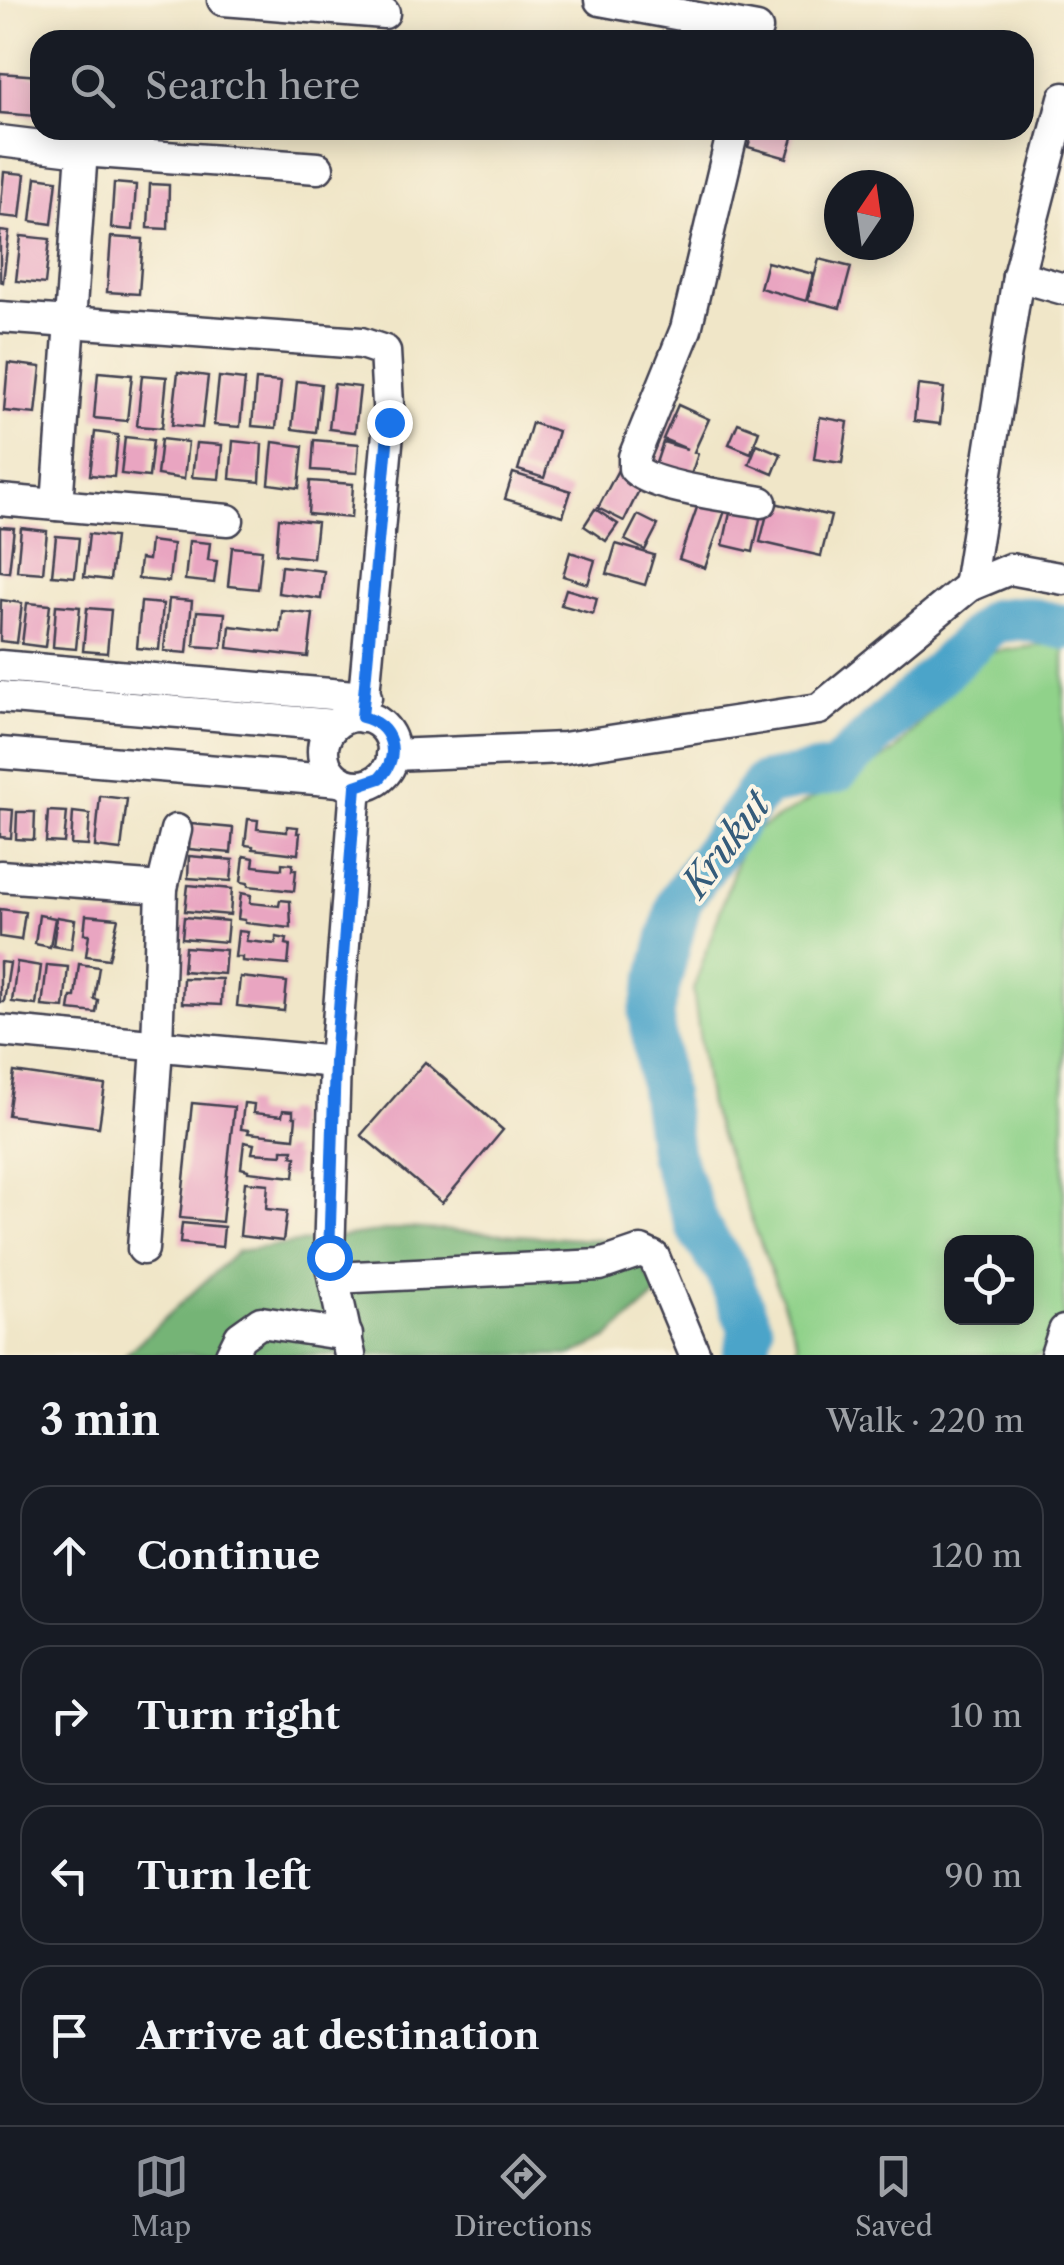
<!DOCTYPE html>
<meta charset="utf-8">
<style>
:root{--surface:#171b24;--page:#242831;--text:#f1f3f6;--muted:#9ea1a6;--line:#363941;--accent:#8c9099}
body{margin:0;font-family:"Libre Caslon Text",serif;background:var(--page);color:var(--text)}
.controls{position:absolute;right:30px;bottom:30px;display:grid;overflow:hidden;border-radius:20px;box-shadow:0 5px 25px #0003}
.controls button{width:90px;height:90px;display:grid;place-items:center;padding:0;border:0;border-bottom:2px solid var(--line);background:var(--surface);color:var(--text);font:50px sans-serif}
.compass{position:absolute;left:824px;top:170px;width:90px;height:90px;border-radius:50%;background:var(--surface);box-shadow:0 5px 25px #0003;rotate:13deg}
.stop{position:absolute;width:30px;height:30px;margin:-22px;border:8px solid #1a73e8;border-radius:50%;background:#fff}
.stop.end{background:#1a73e8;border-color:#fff;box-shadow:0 2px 10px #0008}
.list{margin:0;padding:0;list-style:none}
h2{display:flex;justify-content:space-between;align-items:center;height:130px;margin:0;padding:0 40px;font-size:42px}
h2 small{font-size:32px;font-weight:400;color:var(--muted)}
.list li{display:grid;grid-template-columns:65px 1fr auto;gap:30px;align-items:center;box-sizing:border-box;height:140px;margin:0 20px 20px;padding:0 20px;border:2px solid var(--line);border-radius:30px}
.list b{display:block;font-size:38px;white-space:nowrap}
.list em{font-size:32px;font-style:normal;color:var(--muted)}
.icon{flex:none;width:55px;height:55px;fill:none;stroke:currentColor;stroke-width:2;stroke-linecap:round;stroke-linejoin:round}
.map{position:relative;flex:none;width:1064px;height:1355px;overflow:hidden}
.search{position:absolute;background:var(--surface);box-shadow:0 5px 25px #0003;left:30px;right:30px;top:30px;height:110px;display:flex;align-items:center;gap:25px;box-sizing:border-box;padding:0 35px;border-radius:30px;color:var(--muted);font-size:38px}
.sheet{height:770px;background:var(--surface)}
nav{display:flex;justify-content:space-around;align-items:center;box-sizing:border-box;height:140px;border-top:2px solid var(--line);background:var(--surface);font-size:28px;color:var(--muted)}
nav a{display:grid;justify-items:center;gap:5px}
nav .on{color:var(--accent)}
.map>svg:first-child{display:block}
.green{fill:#90d28a;stroke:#597a62;stroke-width:2.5;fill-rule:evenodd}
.forest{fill:#74b476;stroke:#4b6b58;stroke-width:2.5}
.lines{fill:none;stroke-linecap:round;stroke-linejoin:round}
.river{stroke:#4ca4c9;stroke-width:45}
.building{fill:#e9a5c1}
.minor-casing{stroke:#413f50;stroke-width:35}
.minor{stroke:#fff;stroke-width:30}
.route{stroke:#1a73e8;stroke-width:12}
.labels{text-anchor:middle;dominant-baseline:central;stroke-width:8;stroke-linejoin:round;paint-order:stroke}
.water-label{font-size:38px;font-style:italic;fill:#355c7b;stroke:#fcf5e5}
</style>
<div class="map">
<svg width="1064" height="1355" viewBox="0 0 1064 1355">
<rect width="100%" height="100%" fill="#fcf5e5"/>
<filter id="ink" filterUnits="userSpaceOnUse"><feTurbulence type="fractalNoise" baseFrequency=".01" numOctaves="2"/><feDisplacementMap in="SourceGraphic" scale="20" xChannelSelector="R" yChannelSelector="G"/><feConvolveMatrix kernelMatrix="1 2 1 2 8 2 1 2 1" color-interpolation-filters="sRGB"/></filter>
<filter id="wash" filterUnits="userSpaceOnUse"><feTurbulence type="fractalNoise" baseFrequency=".0048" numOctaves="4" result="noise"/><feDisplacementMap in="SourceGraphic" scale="40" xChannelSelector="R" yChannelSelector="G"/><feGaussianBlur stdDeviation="2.25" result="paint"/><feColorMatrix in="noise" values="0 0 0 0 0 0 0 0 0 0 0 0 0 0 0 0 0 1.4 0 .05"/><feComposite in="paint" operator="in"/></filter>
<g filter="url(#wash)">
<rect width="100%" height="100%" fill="#f0e6c8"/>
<path class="green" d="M1064,642V1355H793L798,1343L709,1106L693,990L745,837L894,752L985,653ZM952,1242H1026V1318H952Z"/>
<polygon class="forest" points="407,1228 625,1242 659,1293 607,1339 572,1355 125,1355 238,1251"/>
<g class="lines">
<polyline class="river" points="745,1355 751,1329 727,1271 699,1229 671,1155 651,1014 680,900 764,784 836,771 994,621 1022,618 1064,627"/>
</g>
<g id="blocks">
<g class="building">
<polygon points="0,73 39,76 36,116 0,113"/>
<polygon points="753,130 794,134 787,158 748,147"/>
<polygon points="4,172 25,174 20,218 0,216"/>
<polygon points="36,177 57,180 52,224 31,221"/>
<polygon points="114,183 136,185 133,230 111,228"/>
<polygon points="150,184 169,185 168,229 148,228"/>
<polygon points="0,231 9,232 3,282 0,281"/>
<polygon points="21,236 50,239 45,284 16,281"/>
<polygon points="111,237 143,239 139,294 107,292"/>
<polygon points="819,259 851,267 840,308 808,300"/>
<polygon points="767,262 813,274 806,301 760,288"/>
<polygon points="8,363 41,367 36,414 4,411"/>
<polygon points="98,372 132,375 127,421 94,418"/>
<polygon points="178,372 208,376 202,428 172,425"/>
<polygon points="142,375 167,377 162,428 137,426"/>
<polygon points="219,377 245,380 240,427 214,425"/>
<polygon points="256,380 281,382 276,428 252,426"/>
<polygon points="297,381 321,384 316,432 292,429"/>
<polygon points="334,384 360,387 355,432 329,429"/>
<polygon points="918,385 944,388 940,424 914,421"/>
<polygon points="678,405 709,419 694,452 698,454 689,481 654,469 663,442 687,449 663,439"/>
<polygon points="820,417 848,422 842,463 814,459"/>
<polygon points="532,423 558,431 544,478 518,470"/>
<polygon points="738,423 759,431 751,453 729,444"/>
<polygon points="95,432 118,435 114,477 90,475"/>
<polygon points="125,437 153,440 149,477 121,474"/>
<polygon points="161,439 188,442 184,479 157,475"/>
<polygon points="314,440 359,444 357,473 312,470"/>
<polygon points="233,441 262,444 260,482 230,479"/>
<polygon points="273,442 303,446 299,488 269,484"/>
<polygon points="196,443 222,445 219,479 192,477"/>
<polygon points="757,444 781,454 773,474 749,464"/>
<polygon points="618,470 643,482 624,521 598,508"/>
<polygon points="513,473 571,491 563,516 505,499"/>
<polygon points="310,481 353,484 351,518 308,514"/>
<polygon points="701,496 727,505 705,568 679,559"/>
<polygon points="733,499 763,505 753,552 723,545"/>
<polygon points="770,502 831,516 821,556 760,542"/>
<polygon points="595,509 618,524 606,541 584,526"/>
<polygon points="638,515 658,525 645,550 625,540"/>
<polygon points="279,518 317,522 313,558 276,554"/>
<polygon points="0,527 14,528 9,572 0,571"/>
<polygon points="21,528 47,531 43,573 17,571"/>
<polygon points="89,534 115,537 110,580 84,577"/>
<polygon points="56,536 79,538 75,577 52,575"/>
<polygon points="150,541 173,544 169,582 138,579 140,559 148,560"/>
<polygon points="189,541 210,543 208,560 217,561 214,583 185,580"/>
<polygon points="616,544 654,555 645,585 607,574"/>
<polygon points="232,547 262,550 258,589 228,586"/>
<polygon points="570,552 595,560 588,584 563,576"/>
<polygon points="281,566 324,571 321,599 278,593"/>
<polygon points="566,589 597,598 593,614 561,605"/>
<polygon points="169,599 192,601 187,653 164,651"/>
<polygon points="1,600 22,603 17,643 0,641"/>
<polygon points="141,602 163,604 159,650 137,648"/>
<polygon points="27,603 50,605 45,647 22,644"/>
<polygon points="56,605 80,607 76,649 53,647"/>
<polygon points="87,608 111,610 107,653 83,651"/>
<polygon points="197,611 225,613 222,648 194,646"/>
<polygon points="282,611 313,614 308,657 228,648 230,626 280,632"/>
<polygon points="100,796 127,799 121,850 95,847"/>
<polygon points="0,809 13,810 11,838 0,837"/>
<polygon points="48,811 67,812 64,843 46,842"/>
<polygon points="17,812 35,812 34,840 16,839"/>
<polygon points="73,812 90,814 88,846 71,845"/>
<polygon points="248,819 258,820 257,829 287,832 287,826 298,827 297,833 300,833 298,854 253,849 253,846 245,845"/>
<polygon points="191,824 233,828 231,853 189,849"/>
<polygon points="189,856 233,860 231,881 188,878"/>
<polygon points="244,856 254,858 253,866 282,869 282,863 293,864 292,870 296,870 294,891 248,886 248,883 241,882"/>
<polygon points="188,885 232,889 230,915 185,911"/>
<polygon points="241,893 251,895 250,903 279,906 280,900 290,901 291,928 245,923 245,920 238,919"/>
<polygon points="0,909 25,912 21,940 0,937"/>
<polygon points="39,915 55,918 50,947 35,944"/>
<polygon points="86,915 118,918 109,959 86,956 89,934 84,934"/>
<polygon points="57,917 75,920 71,949 53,946"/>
<polygon points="184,917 228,921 226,942 182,938"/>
<polygon points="238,931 248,932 246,941 276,944 276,937 287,939 286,944 290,945 288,965 242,961 242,957 235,957"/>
<polygon points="185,947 226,950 224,974 183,971"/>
<polygon points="0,962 10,963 4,1002 0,1002"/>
<polygon points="17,962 41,966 36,1005 12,1002"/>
<polygon points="79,964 99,967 94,999 98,1000 96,1013 69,1010 71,997 75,997"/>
<polygon points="47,965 68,967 64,1008 42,1006"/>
<polygon points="240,977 287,982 284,1011 237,1006"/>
<polygon points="183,978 222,979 221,1005 182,1003"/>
<polygon points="425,1062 503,1130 442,1203 361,1135"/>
<polygon points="14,1072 105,1085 99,1127 8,1115"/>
<polygon points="192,1103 234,1107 222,1222 180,1218"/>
<polygon points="244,1103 254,1104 253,1113 282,1116 283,1110 293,1111 293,1117 296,1117 294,1138 248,1133 249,1130 241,1129"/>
<polygon points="244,1142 254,1144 252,1153 282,1155 282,1150 293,1150 292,1156 296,1157 294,1177 248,1172 248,1170 241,1168"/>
<polygon points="245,1182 268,1184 266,1209 287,1211 283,1241 240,1236"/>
<polygon points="182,1223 224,1227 222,1247 180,1243"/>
</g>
</g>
</g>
<g filter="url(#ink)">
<use href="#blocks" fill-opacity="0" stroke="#413f50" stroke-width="2.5"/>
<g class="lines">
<defs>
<g id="minor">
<polyline points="223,0 384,13"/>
<polyline points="600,0 757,29"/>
<path d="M733,130L686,329L634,457V468C651,488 732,496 761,502"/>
<polyline points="0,141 82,151 57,505 0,500"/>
<polyline points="82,151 318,168"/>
<polyline points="1018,276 1064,98"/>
<polyline points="0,317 361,343 385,351 389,422 362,717"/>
<polyline points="57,505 228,520"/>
<polyline points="969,586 1018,276 1064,289"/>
<polyline points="0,666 366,697"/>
<polyline points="0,697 334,725"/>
<circle cx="358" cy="751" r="35"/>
<polyline points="0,753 340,781"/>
<polyline points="392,755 564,748 819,709 969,586 1010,569 1064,579"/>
<polyline points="0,876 162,888"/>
<polyline points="0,1031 335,1062"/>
<polyline points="143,1249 157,1047 162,888 176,830"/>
<polyline points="334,1278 600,1265 641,1251 654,1257 695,1355"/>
<polyline points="231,1355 240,1337 261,1322 347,1335"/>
<polyline points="350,1355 329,1257 335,1062 356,786"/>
<polyline points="1056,1355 1064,1331"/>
</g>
</defs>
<use href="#minor" class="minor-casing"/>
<use href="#minor" class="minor"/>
</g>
</g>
<g class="lines" filter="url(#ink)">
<path class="route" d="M329,1257L335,1062L356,786L380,778C402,755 392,724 362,717L389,422"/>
</g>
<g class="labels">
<g class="water-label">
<text transform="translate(726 844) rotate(-53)">Krukut</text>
</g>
</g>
</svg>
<div class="controls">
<button><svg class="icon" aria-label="locate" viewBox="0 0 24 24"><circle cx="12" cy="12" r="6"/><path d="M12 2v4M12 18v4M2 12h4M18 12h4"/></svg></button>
</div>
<svg class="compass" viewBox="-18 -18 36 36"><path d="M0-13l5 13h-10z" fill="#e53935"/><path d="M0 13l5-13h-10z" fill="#9ea1a6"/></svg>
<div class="stop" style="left:329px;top:1257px"></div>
<div class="stop end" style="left:389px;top:422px"></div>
<div class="search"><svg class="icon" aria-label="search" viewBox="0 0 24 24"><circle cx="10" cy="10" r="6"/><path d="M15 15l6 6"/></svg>Search here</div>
</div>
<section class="sheet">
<h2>3 min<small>Walk · 220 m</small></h2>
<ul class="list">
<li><svg class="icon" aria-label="ahead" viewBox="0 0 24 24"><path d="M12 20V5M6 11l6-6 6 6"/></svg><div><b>Continue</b></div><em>120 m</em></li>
<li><svg class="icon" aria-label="right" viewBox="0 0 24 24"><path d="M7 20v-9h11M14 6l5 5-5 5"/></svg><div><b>Turn right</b></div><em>10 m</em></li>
<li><svg class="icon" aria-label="left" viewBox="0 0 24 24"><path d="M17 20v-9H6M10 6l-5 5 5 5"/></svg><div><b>Turn left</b></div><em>90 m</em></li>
<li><svg class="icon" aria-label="arrive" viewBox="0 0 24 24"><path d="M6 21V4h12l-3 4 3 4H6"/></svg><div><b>Arrive at destination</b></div></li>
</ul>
</section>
<nav>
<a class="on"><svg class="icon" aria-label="map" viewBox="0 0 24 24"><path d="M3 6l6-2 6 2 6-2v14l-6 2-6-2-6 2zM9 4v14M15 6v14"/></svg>Map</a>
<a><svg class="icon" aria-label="directions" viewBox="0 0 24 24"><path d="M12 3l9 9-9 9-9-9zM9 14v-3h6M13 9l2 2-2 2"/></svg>Directions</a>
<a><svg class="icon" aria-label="saved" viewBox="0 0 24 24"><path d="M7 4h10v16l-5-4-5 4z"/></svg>Saved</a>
</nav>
